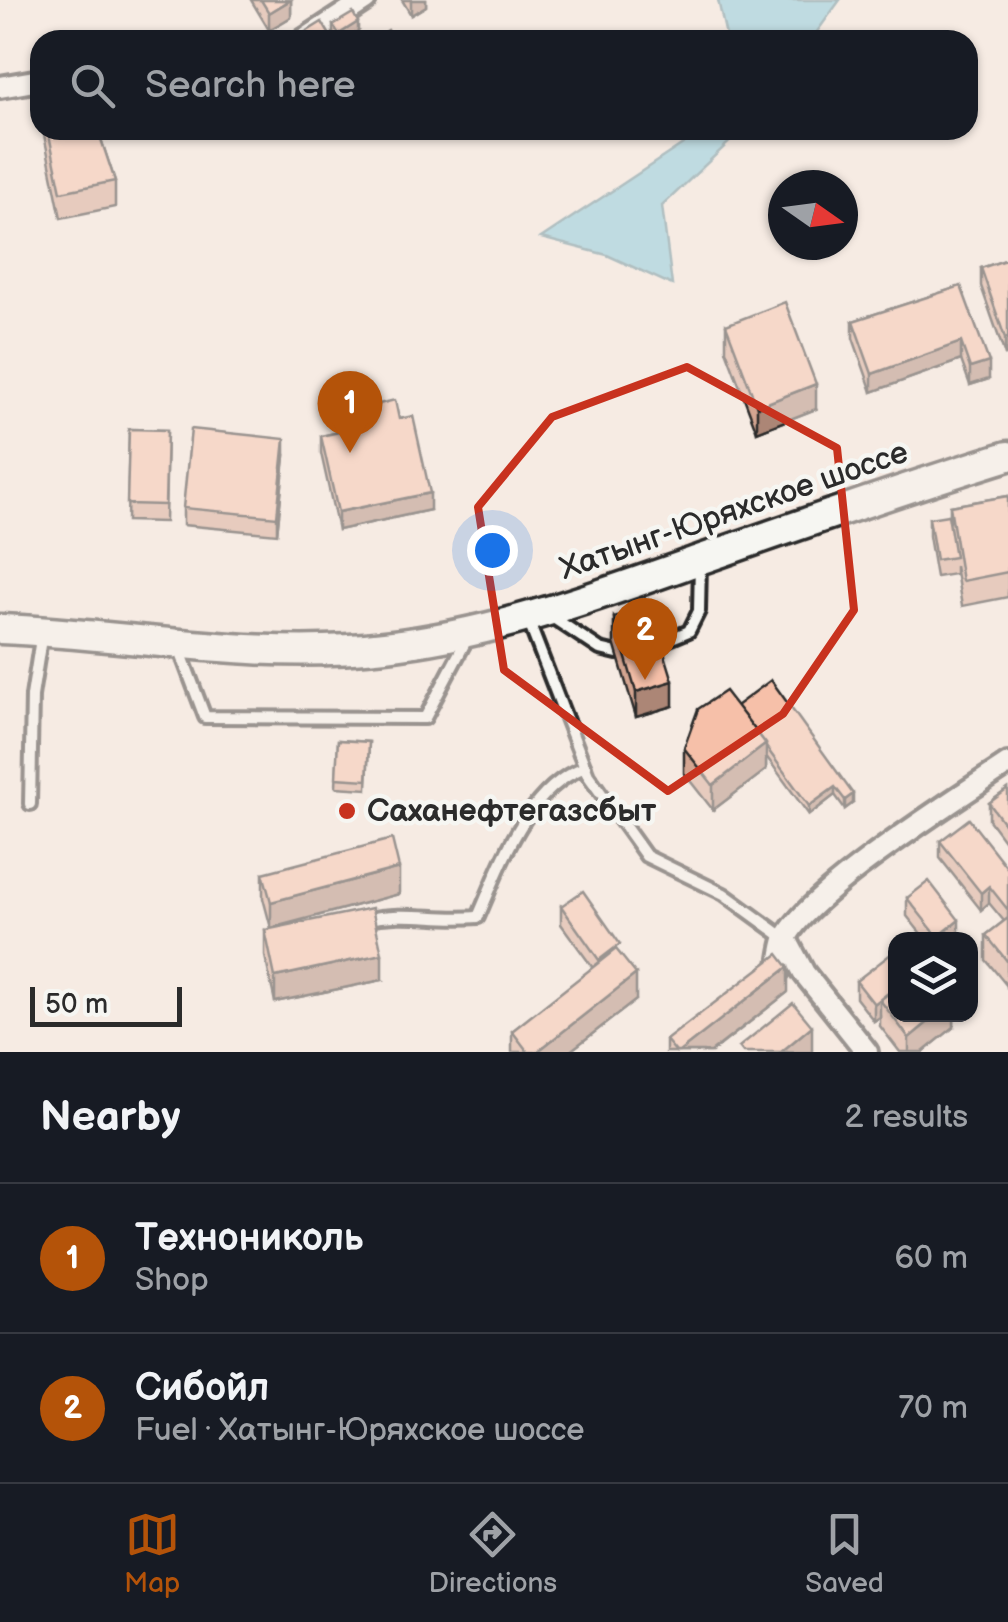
<!DOCTYPE html>
<meta charset="utf-8">
<style>
:root{--surface:#171b24;--page:#242831;--text:#f1f3f6;--muted:#9ea1a6;--line:#363941;--accent:#b45309}
body{margin:0;font-family:"Balsamiq Sans",sans-serif;background:var(--page);color:var(--text)}
.controls{position:absolute;right:30px;bottom:30px;display:grid;overflow:hidden;border-radius:20px;box-shadow:0 2px 8px #0004}
.controls button{width:90px;height:90px;display:grid;place-items:center;padding:0;border:0;border-bottom:2px solid var(--line);background:var(--surface);color:var(--text);font:50px sans-serif}
.compass{position:absolute;left:768px;top:170px;width:90px;height:90px;border-radius:50%;background:var(--surface);box-shadow:0 2px 8px #0004;rotate:104deg}
.scale{position:absolute;left:30px;bottom:25px;width:152px;box-sizing:border-box;padding-left:10px;border:5px solid #2b2b2b;border-top:0;font-size:28px;line-height:35px;white-space:nowrap;color:#2b2b2b;-webkit-text-stroke:8px #f6f6f2;paint-order:stroke}
.you{position:absolute;left:492px;top:550px;width:35px;height:35px;margin:-25px;border:8px solid #fff;border-radius:50%;background:#1a73e8;box-shadow:0 0 0 15px #1a73e833}
.badge{display:grid;place-items:center;width:65px;height:65px;border-radius:50%;background:var(--accent);color:#fff;font-size:32px;font-weight:700}
.pin{position:absolute;translate:-50% -82px;filter:drop-shadow(0 2px 5px #0008)}
.pin::after{content:'';position:absolute;top:52px;width:35px;height:30px;background:inherit;clip-path:polygon(0 0,100% 0,50% 100%)}
.list{margin:0;padding:0;list-style:none}
h2{display:flex;justify-content:space-between;align-items:center;height:130px;margin:0;padding:0 40px;font-size:42px}
h2 small{font-size:32px;font-weight:400;color:var(--muted)}
.list li{display:grid;grid-template-columns:65px 1fr auto;gap:30px;align-items:center;box-sizing:border-box;height:150px;padding:0 40px;border-top:2px solid var(--line)}
.list b{display:block;font-size:38px;white-space:nowrap}
.list p{margin:0;font-size:32px;white-space:nowrap;color:var(--muted)}
.list em{font-size:32px;font-style:normal;color:var(--muted)}
.icon{flex:none;width:55px;height:55px;fill:none;stroke:currentColor;stroke-width:2;stroke-linecap:round;stroke-linejoin:round}
.map{position:relative;flex:none;width:1008px;height:1052px;overflow:hidden}
.search{position:absolute;background:var(--surface);box-shadow:0 2px 8px #0004;left:30px;right:30px;top:30px;height:110px;display:flex;align-items:center;gap:25px;box-sizing:border-box;padding:0 35px;border-radius:30px;color:var(--muted);font-size:38px}
.sheet{height:430px;background:var(--surface)}
nav{display:flex;justify-content:space-around;align-items:center;box-sizing:border-box;height:140px;border-top:2px solid var(--line);background:var(--surface);font-size:28px;color:var(--muted)}
nav a{display:grid;justify-items:center;gap:5px}
nav .on{color:var(--accent)}
.map>svg:first-child{display:block}
.water{fill:#7dc8dd;stroke:#5c8996;stroke-width:2.5}
.lines{fill:none;stroke-linecap:round;stroke-linejoin:round}
.service-casing{stroke:#2b2b2b;stroke-width:18}
.minor-casing{stroke:#2b2b2b;stroke-width:28}
.secondary-casing{stroke:#2b2b2b;stroke-width:35}
.service{stroke:#f6f6f2;stroke-width:10}
.minor{stroke:#f6f6f2;stroke-width:20}
.secondary{stroke:#f6f6f2;stroke-width:28}
.wall{fill:#d4a591;stroke:#2b2b2b;stroke-width:2.5}
.shaded-wall{fill:#ac8676;stroke:#2b2b2b;stroke-width:2.5}
.building{fill:#f6c0a9;stroke:#2b2b2b;stroke-width:2.5}
.marked{fill:none;stroke:#c8321e;stroke-width:8;stroke-linejoin:round}
.poi-dot{fill:#c8321e;stroke:#f6f6f2;stroke-width:4}
.labels{text-anchor:middle;dominant-baseline:central;stroke-width:9;stroke-linejoin:round;paint-order:stroke}
.street-label{font-size:32px;fill:#2b2b2b;stroke:#f6f6f2}
.poi-label{font-size:32px;font-weight:bold;fill:#2b2b2b;stroke:#f6f6f2;text-anchor:start}
</style>
<div class="map">
<svg width="1008" height="1052" viewBox="0 0 1008 1052">
<rect width="100%" height="100%" fill="#f6ebe3"/>
<filter id="ink" filterUnits="userSpaceOnUse"><feTurbulence type="fractalNoise" baseFrequency=".01" numOctaves="2"/><feDisplacementMap in="SourceGraphic" scale="20" xChannelSelector="R" yChannelSelector="G"/><feConvolveMatrix kernelMatrix="1 2 1 2 8 2 1 2 1" color-interpolation-filters="sRGB"/></filter>
<g filter="url(#ink)">
<g class="water">
<polygon points="718,0 840,0 811,40 727,40"/>
<polygon points="704,130 742,130 662,206 672,285 607,255 541,238"/>
</g>
<g class="lines">
<defs>
<g id="service">
<polyline points="549,615 600,649 617,653"/>
<polyline points="528,620 588,775 646,856 724,894 786,939"/>
<polyline points="655,645 689,631 699,611 700,562"/>
<polyline points="179,648 205,717 425,718 469,635"/>
<polyline points="30,804 32,696 40,645 36,636"/>
<path d="M363,920C408,910 436,921 478,917C501,865 526,789 585,767"/>
</g>
<g id="minor">
<polyline points="304,40 365,0"/>
<polyline points="0,87 40,80"/>
<polyline points="786,939 804,973 867,1052"/>
<path d="M770,977L779,970C781,961 782,949 785,940C805,894 962,795 1008,764"/>
</g>
<path id="secondary" d="M0,629C129,634 256,661 385,646C494,634 597,596 699,560C802,524 904,488 1008,456"/>
</defs>
<use href="#service" class="service-casing"/>
<use href="#minor" class="minor-casing"/>
<use href="#secondary" class="secondary-casing"/>
<use href="#service" class="service"/>
<use href="#minor" class="minor"/>
<use href="#secondary" class="secondary"/>
</g>
<g class="wall">
<polygon points="251,0 291,0 291,17 269,30"/>
<polygon points="402,0 426,0 426,6 411,15"/>
<polygon points="333,25 358,31 344,40 337,40 333,33"/>
<polygon points="43,130 98,130 115,181 115,207 61,218"/>
<polygon points="1008,259 1005,355 981,286 981,268"/>
<polygon points="961,286 989,379 970,385 961,360 872,392 853,338 853,321"/>
<polygon points="726,325 816,409 757,432 726,350"/>
<polygon points="367,407 399,419 430,510 338,530 321,453 321,436 367,426"/>
<polygon points="129,429 167,430 165,522 127,521"/>
<polygon points="285,456 277,534 183,525 183,508"/>
<polygon points="1008,496 1008,597 962,606 955,566 955,574 936,577 929,536 929,518 950,522 950,506"/>
<polygon points="614,618 673,706 636,717 614,643"/>
<polygon points="736,706 853,803 845,809 835,795 809,815 766,756 766,770 713,810 684,773 684,748"/>
<polygon points="338,740 369,742 367,789 336,787"/>
<polygon points="1008,789 1008,842 1006,843 989,820 989,803"/>
<polygon points="940,841 1008,869 1008,985 1007,986 986,960 986,935 1004,921 989,903 981,910 940,858"/>
<polygon points="263,873 399,894 271,928 263,898"/>
<polygon points="907,898 959,938 957,940 926,940 907,916"/>
<polygon points="561,906 620,954 636,1000 569,1052 512,1052 512,1031 593,968 561,924"/>
<polygon points="265,930 382,980 275,1002 265,956"/>
<polygon points="856,981 954,1014 954,1027 923,1052 900,1052 880,1026 880,1017 874,1021 856,998"/>
<polygon points="788,992 712,1052 666,1052 666,1040"/>
</g>
<g class="shaded-wall">
<polygon points="291,0 291,17 269,30 269,13"/>
<polygon points="411,0 426,0 426,6 411,15"/>
<polygon points="358,22 358,31 344,40 339,40 339,34"/>
<polygon points="1008,337 1008,354 1005,355 1005,338"/>
<polygon points="961,342 961,360 872,392 872,374"/>
<polygon points="989,362 989,379 970,385 970,368"/>
<polygon points="816,384 816,409 757,432 757,407"/>
<polygon points="285,439 285,456 277,534 277,517"/>
<polygon points="430,493 430,510 338,530 338,512"/>
<polygon points="673,681 673,706 636,717 636,692"/>
<polygon points="766,744 766,770 713,810 713,785"/>
<polygon points="835,787 835,795 809,815 809,806"/>
<polygon points="853,794 853,803 845,809 845,800"/>
<polygon points="1008,824 1008,842 1006,843 1006,826"/>
<polygon points="399,868 399,894 271,928 271,902"/>
<polygon points="989,886 989,903 981,910 981,893"/>
<polygon points="959,920 959,938 957,940 938,940 938,937"/>
<polygon points="382,954 382,980 275,1002 275,977"/>
<polygon points="1008,960 1008,985 1007,986 1007,961"/>
<polygon points="788,967 788,992 711,1052 679,1052"/>
<polygon points="636,974 636,1000 569,1052 537,1052"/>
<polygon points="896,987 880,1000 880,1017 874,1021 874,1004"/>
<polygon points="938,1014 954,1014 954,1027 923,1052 909,1052 909,1038"/>
<polygon points="812,1026 812,1052 781,1052"/>
</g>
<g class="building">
<polygon points="261,0 290,0 269,13"/>
<polygon points="353,13 358,22 339,34 333,25"/>
<polygon points="322,22 333,40 304,40 301,35"/>
<polygon points="388,30 394,40 372,40"/>
<polygon points="48,130 98,130 115,181 61,192"/>
<polygon points="1008,259 1008,337 1005,338 981,268"/>
<polygon points="961,286 989,362 970,368 961,342 872,374 853,321"/>
<polygon points="785,302 816,384 757,407 726,325"/>
<polygon points="395,400 399,419 413,416 430,493 338,512 321,436 371,425 367,407"/>
<polygon points="129,429 167,430 165,505 127,504"/>
<polygon points="191,429 285,439 277,517 183,508"/>
<polygon points="1008,496 1008,572 962,581 950,506"/>
<polygon points="948,515 955,557 936,560 929,518"/>
<polygon points="650,606 673,681 636,692 614,618"/>
<polygon points="771,680 853,794 845,800 835,787 809,806 766,747 766,744 736,706"/>
<polygon points="725,691 766,744 713,785 684,748 698,709"/>
<polygon points="338,740 369,742 367,780 336,778"/>
<polygon points="1008,789 1008,824 1006,826 989,803"/>
<polygon points="969,819 1008,869 1008,910 989,886 981,893 940,841"/>
<polygon points="392,839 399,868 271,902 263,873"/>
<polygon points="929,881 959,920 938,937 907,898"/>
<polygon points="583,891 620,944 599,960 561,906"/>
<polygon points="372,908 382,954 275,977 265,930"/>
<polygon points="1008,918 1008,960 1007,961 986,935"/>
<polygon points="616,949 636,974 537,1052 528,1052 512,1031"/>
<polygon points="896,950 896,987 874,1004 856,981"/>
<polygon points="778,954 788,967 679,1052 676,1052 666,1040"/>
<polygon points="896,988 896,1014 938,1014 909,1038 880,1000"/>
<polygon points="793,1003 812,1026 781,1052 743,1052 739,1047"/>
</g>
</g>
<path d="M0 0H1008V1052H0ZM687,367L837,448L854,610L783,714L668,791L504,670L478,507L552,417Z" fill="#f6ebe3" fill-opacity=".55" fill-rule="evenodd"/>
<path class="marked" d="M687,367L837,448L854,610L783,714L668,791L504,670L478,507L552,417Z"/>
<circle class="poi-dot" cx="347" cy="811" r="10"/>
<g class="labels">
<g class="street-label">
<text transform="translate(734 511) rotate(-19)">Хатынг-Юряхское шоссе</text>
</g>
<g class="poi-label">
<text x="367" y="811">Саханефтегазсбыт</text>
</g>
</g>
</svg>
<div class="controls">
<button><svg class="icon" aria-label="layers" viewBox="0 0 24 24"><path d="M12 4l9 5-9 5-9-5zM3 14l9 5 9-5"/></svg></button>
</div>
<svg class="compass" viewBox="-18 -18 36 36"><path d="M0-13l5 13h-10z" fill="#e53935"/><path d="M0 13l5-13h-10z" fill="#9ea1a6"/></svg>
<div class="scale">50 m</div>
<div class="you"></div>
<div class="pin badge" style="left:350px;top:453px">1</div>
<div class="pin badge" style="left:645px;top:680px">2</div>
<div class="search"><svg class="icon" aria-label="search" viewBox="0 0 24 24"><circle cx="10" cy="10" r="6"/><path d="M15 15l6 6"/></svg>Search here</div>
</div>
<section class="sheet">
<h2>Nearby<small>2 results</small></h2>
<ul class="list">
<li><span class="badge">1</span><div><b>Технониколь</b><p>Shop</p></div><em>60 m</em></li>
<li><span class="badge">2</span><div><b>Сибойл</b><p>Fuel · Хатынг-Юряхское шоссе</p></div><em>70 m</em></li>
</ul>
</section>
<nav>
<a class="on"><svg class="icon" aria-label="map" viewBox="0 0 24 24"><path d="M3 6l6-2 6 2 6-2v14l-6 2-6-2-6 2zM9 4v14M15 6v14"/></svg>Map</a>
<a><svg class="icon" aria-label="directions" viewBox="0 0 24 24"><path d="M12 3l9 9-9 9-9-9zM9 14v-3h6M13 9l2 2-2 2"/></svg>Directions</a>
<a><svg class="icon" aria-label="saved" viewBox="0 0 24 24"><path d="M7 4h10v16l-5-4-5 4z"/></svg>Saved</a>
</nav>
